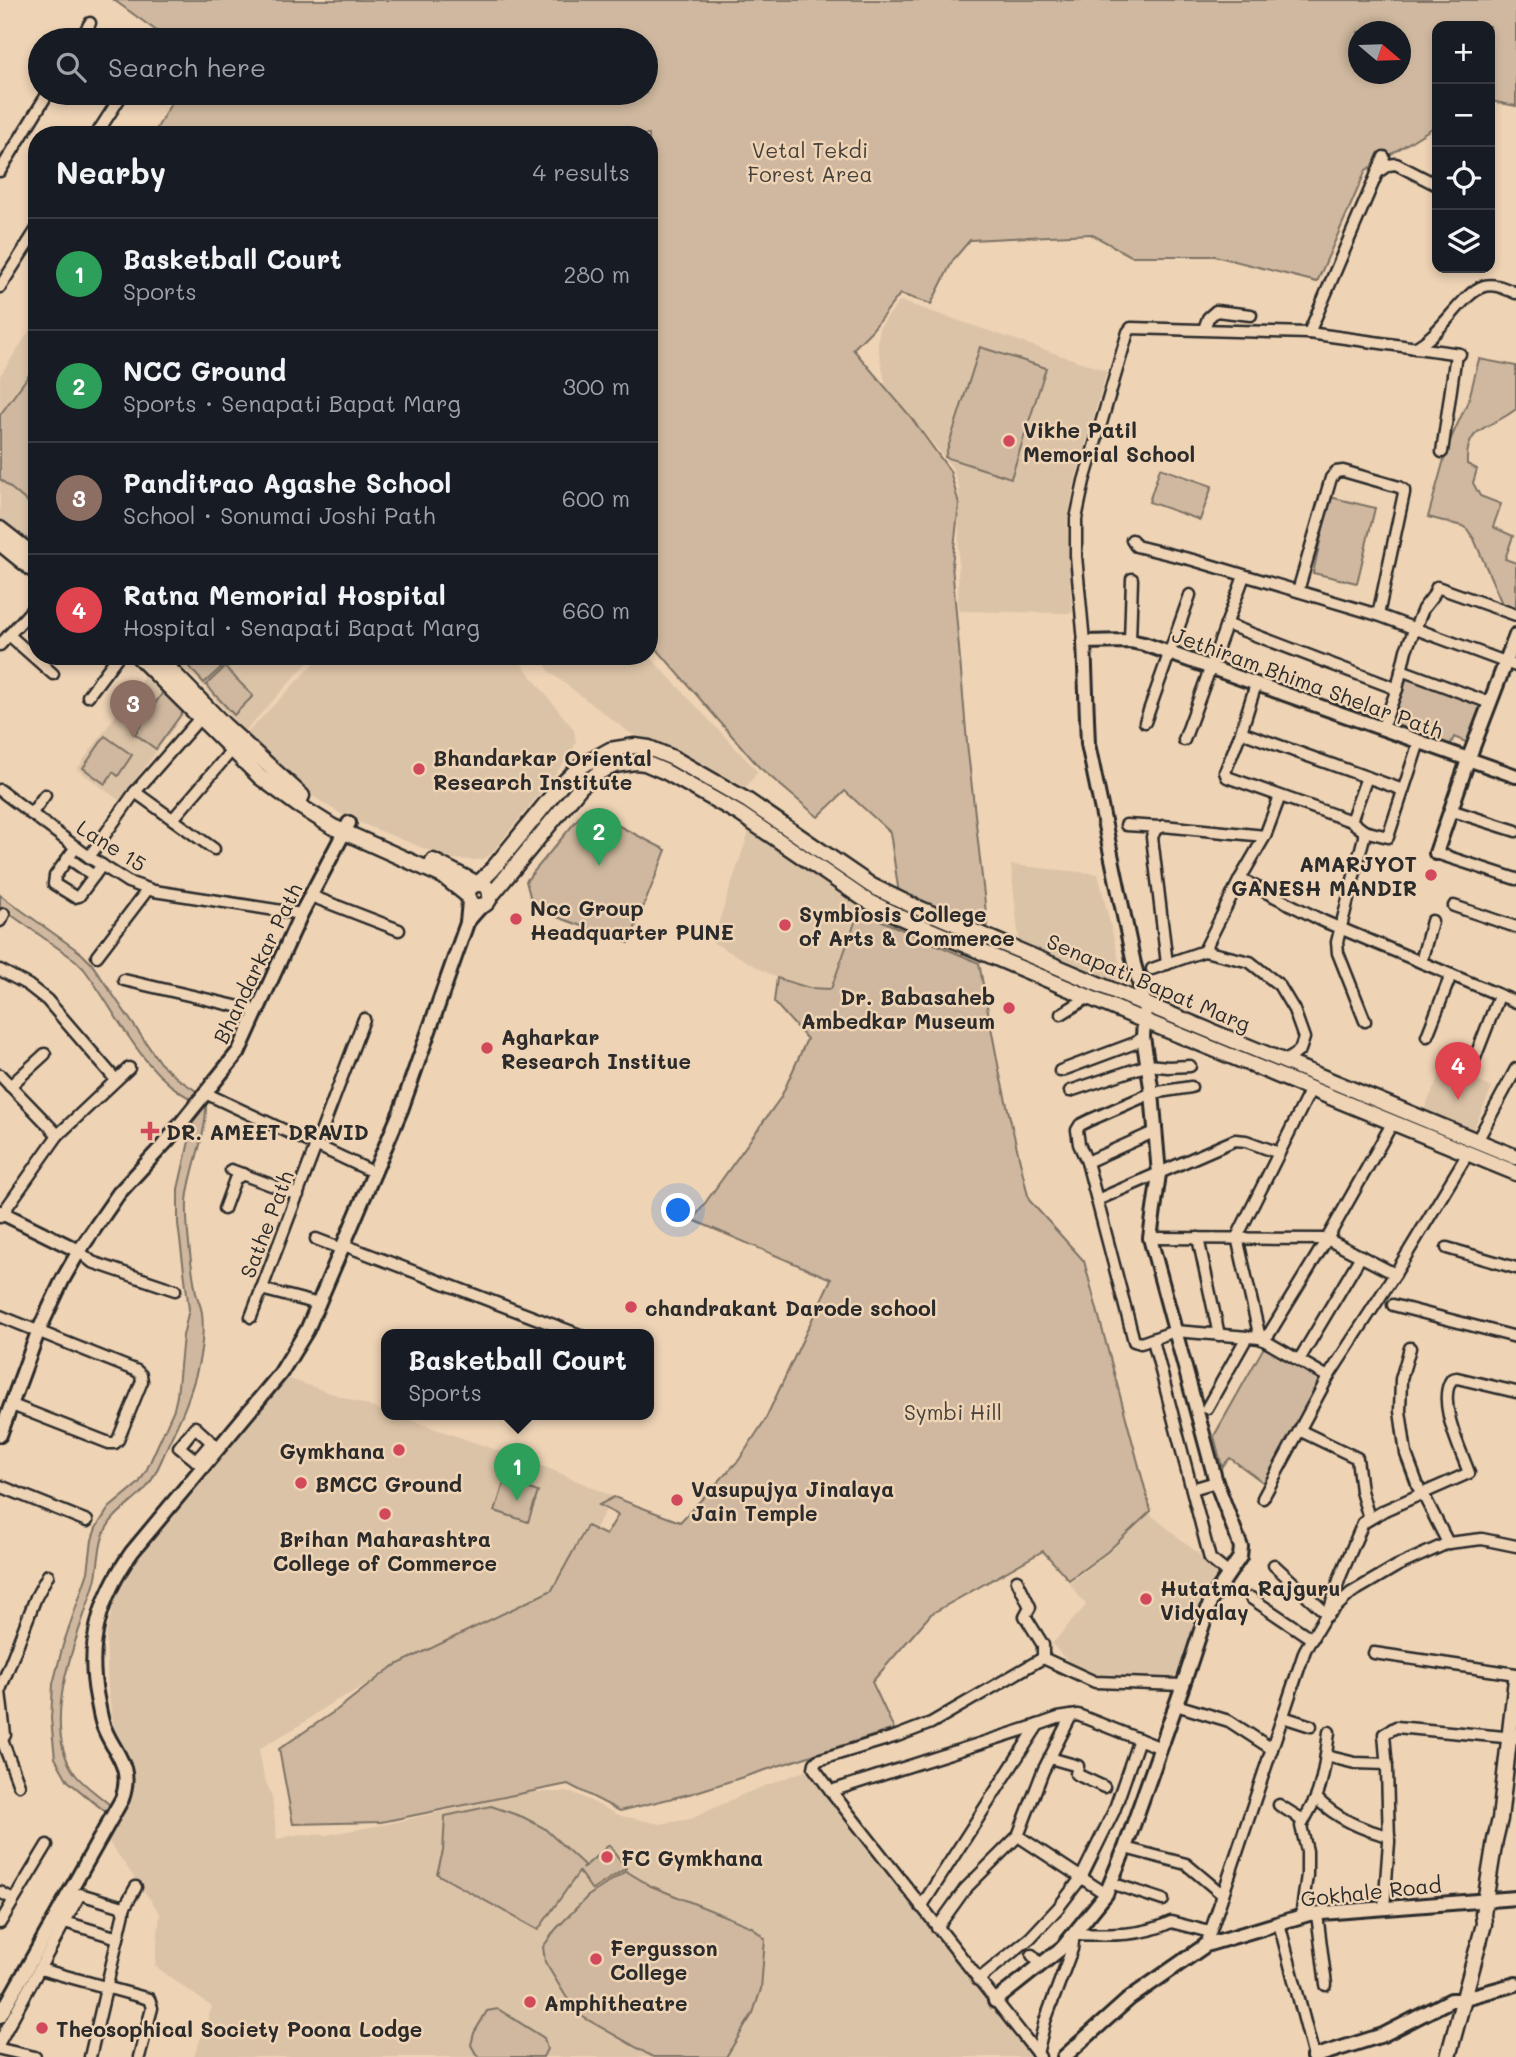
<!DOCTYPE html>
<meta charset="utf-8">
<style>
:root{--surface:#171b24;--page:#242831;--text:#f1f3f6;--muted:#9ea1a6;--line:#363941;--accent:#d1495b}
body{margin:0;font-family:Mali,sans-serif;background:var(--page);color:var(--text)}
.controls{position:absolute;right:21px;top:21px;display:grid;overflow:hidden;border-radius:14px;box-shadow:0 4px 10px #0003}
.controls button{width:63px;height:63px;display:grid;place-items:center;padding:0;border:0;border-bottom:2px solid var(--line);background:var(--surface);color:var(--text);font:35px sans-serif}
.compass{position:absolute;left:1348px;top:21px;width:63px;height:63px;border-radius:50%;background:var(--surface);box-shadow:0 4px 10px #0003;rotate:109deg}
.you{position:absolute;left:679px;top:1211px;width:24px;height:24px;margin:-18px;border:5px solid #fff;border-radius:50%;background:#1a73e8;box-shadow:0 0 0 10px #1a73e833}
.badge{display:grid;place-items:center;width:46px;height:46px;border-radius:50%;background:var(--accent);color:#fff;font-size:23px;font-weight:700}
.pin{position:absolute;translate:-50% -58px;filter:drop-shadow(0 2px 4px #0008)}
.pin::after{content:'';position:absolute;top:37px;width:24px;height:21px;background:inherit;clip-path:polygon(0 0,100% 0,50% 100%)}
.popup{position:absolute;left:381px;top:1329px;width:273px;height:91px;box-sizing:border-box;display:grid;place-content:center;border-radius:14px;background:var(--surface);filter:drop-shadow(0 2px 5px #0005);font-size:23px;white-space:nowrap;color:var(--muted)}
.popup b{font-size:26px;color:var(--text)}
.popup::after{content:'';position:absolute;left:50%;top:100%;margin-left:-14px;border:14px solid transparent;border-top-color:var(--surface)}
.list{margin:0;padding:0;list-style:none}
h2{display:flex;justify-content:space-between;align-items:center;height:91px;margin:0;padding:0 28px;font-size:30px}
h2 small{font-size:23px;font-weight:400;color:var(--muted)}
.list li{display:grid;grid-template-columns:46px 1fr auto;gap:21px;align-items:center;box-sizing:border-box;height:112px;padding:0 28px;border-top:2px solid var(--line)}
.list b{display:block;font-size:26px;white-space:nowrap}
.list p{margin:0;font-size:23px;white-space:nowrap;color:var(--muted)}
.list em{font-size:23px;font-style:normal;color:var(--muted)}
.icon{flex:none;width:38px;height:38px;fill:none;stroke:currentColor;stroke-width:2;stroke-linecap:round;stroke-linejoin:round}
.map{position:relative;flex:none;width:1516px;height:2057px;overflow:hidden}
.search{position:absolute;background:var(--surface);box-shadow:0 4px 10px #0003;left:28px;top:28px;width:630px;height:77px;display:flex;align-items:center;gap:18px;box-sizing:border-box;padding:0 24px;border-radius:38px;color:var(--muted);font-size:26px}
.panel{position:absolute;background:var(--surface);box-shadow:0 4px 10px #0003;left:28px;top:126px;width:630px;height:539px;border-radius:28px}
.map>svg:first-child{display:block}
.built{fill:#dbc3a7}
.green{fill:#cfb89f;stroke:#7d7265;stroke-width:2;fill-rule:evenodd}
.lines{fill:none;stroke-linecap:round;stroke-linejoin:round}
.minor-casing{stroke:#2b2b2b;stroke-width:15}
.tertiary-casing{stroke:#2b2b2b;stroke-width:18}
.secondary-casing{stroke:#2b2b2b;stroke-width:19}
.primary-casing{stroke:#2b2b2b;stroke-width:19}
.minor{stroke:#eed3b5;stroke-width:10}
.tertiary{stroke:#eed3b5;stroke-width:12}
.secondary{stroke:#eed3b5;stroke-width:14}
.primary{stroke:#eed3b5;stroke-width:14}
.poi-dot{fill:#d1495b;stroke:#eed3b5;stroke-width:2.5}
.labels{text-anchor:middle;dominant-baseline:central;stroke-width:5;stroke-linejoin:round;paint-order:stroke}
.park-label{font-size:21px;fill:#44403c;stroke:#eed3b5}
.poi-label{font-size:21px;font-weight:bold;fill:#2b2b2b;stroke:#eed3b5;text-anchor:start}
.street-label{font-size:21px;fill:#2b2b2b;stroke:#eed3b5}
</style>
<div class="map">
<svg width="1516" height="2057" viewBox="0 0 1516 2057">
<rect width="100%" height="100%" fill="#eed3b5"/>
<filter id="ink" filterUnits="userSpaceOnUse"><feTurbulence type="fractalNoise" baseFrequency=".0143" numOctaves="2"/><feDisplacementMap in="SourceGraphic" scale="14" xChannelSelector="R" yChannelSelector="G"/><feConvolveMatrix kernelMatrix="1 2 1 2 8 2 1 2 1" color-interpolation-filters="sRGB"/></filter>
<g filter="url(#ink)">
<g class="built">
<polygon points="900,301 1107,371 1076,477 1067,521 1072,613 958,611 959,488 952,467 886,386 878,347 879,328"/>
<polygon points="37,319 37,554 0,525 0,376"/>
<polygon points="167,656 314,656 244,732 198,680"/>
<polygon points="321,656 515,656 574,730 576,742 571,754 491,854 483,859 473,860 453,859 443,856 346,817 295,785 246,734"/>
<polygon points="544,656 649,656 758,772 745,788 687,756 651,740 630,733 551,673 546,666"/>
<polygon points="150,668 188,708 120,801 77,769"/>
<polygon points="750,829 858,907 831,989 809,988 777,978 712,942"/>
<polygon points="1011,865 1098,874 1121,969 1119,978 1112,980 1019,941"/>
<polygon points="1444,1066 1492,1088 1471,1134 1423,1112"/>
<polygon points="281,1376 386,1412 386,1415 396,1415 550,1469 614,1497 556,1591 331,1703 300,1725 259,1749 264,1777 272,1797 277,1839 300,1834 326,1835 392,1823 529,1792 572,1792 621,1816 660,1824 691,1819 744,1794 807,1770 1034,2057 194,2057 212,2007 155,1966 160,1913 106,1838 127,1775 124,1751 114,1730 108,1690 106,1636 116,1595 126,1574 152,1531"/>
<polygon points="1150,1514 1224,1575 1180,1676 1166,1679 1100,1678 1087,1676 1076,1670 1052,1644 1086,1605 1069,1583 1108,1553"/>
</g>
<g class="green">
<path d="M114,0H1516V106L1490,101V26H1437V125L1366,170L1317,282L1215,256H1131L1091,234L970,240L953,260L931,304L900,294L872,330L853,349L910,416L950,471L959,504L952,565L967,743L988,931L899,894L890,832L845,791L818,817L759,767L649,640V135H153L177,93H646V40H169ZM1358,32H1400V74H1358Z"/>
<polygon points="980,347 1046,368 1011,478 945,457"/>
<path d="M1479,359L1516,366V409C1492,429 1465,424 1467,464L1477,469L1473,483L1480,496L1501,504L1493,527L1513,536L1505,559L1516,563V606H1503L1474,539L1467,529L1462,526L1428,517L1448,445L1469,399Z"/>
<polygon points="37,364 37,510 0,479 0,415"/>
<polygon points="1160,468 1212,486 1200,520 1149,502"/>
<polygon points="1330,497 1375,508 1357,583 1313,573"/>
<polygon points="179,656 215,656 224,665 204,683"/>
<polygon points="225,667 253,696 234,715 206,685"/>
<polygon points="1403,676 1488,708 1473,745 1454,737 1448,750 1385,726"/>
<polygon points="163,692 185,709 156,749 135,734"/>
<polygon points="105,736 132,755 118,776 113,772 105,784 83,768"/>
<polygon points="586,809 666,850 629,943 540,911 530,896 526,881"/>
<path d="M0,895L81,953L91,963L160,1063L177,1078L199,1093L193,1100C141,1073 118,1014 84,969L75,960L0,907Z"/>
<polygon points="859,911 979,963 1000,1075 1029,1200 1084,1261 1151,1511 1107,1552 1069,1580 1043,1551 931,1614 872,1682 894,1729 693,1793 620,1811 568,1784 381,1822 293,1824 279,1749 338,1709 392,1667 552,1590 587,1526 606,1535 618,1515 599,1505 614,1497 680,1522 739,1460 765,1420 831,1279 693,1220 781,1097 807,1039 774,1002 777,978 809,988 831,989"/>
<path d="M205,1099C211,1126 188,1172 187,1203C186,1232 191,1264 196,1293C198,1300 201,1306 202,1313C205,1340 198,1371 189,1396C184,1413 175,1429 168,1445C162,1459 156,1475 147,1487C135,1503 116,1510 106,1529C97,1546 100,1567 94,1585C78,1637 38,1723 75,1774C84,1786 99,1795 110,1805L107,1813L68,1781L55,1758L51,1719L53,1684L63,1645L88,1572L92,1540L96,1528L109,1508L139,1483L147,1469L174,1409L177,1396L183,1336L189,1309L178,1224V1189L196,1111Z"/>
<polygon points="1264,1347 1325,1382 1264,1483 1230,1458 1222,1467 1214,1436"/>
<polygon points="505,1480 538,1492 528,1522 495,1511"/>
<polygon points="491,1806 523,1817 544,1828 584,1865 582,1869 609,1845 626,1868 592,1890 579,1872 538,1930 437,1874 443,1851 445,1816"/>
<polygon points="626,1871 651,1886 752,1927 765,1939 761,1989 753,2013 726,2057 653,2057 576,2013 545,1962 543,1947 556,1929 588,1896"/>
<polygon points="498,2009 544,2038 547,2049 543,2057 480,2057 476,2054 471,2045 474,2033 487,2011"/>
</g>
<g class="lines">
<defs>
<g id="minor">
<polyline points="80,40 90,23"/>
<polyline points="96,135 123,93"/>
<polyline points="0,171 48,93"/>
<polyline points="1377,173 1388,165 1396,164 1437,185"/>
<polyline points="0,287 37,229"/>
<polyline points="1204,329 1208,318 1216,311 1251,315"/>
<polyline points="1309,333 1384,157"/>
<path d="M1414,348C1442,335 1462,293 1484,286C1495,283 1506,289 1516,293"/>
<polyline points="1442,452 1456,354"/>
<polyline points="1132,540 1136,546 1193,560 1378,615 1516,666"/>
<polyline points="1298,591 1331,478 1336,472 1343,471 1399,487 1404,490 1404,493 1378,615"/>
<polyline points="1226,624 1397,689"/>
<polyline points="9,635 53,674"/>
<polyline points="1130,641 1132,579"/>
<polyline points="1084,642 1076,556 1076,519 1084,481 1128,332 1131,328 1309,333 1460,354"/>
<polyline points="0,645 37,604"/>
<polyline points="1401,670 1490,703"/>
<polyline points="1256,684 1241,732 1225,772 1227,777 1351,821 1364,831 1388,837 1419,742"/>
<polyline points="88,696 118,656"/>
<polyline points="1145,722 1190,595"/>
<polyline points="1382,729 1397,689 1406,650 1423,609 1433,596 1437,587 1516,615"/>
<polyline points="1241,732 1403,790"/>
<polyline points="1184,740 1244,576"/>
<polyline points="0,790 89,857 128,882 154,891 301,914"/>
<polyline points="135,792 214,849"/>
<polyline points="1450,810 1516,831"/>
<polyline points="31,814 45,795"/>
<polyline points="173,819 232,750"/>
<polyline points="1351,821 1367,777"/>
<polyline points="1126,825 1160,827"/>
<polyline points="1364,831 1364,837 1337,942 1338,953 1365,1021"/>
<polyline points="1265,836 1280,796"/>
<polyline points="76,847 55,876 54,884 75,897 79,896 102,865"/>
<polyline points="1436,853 1516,879"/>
<polyline points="89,857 135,792 200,718"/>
<polyline points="68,858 94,876"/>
<polyline points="1240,879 1323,921 1516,1002"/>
<polyline points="311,896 399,930"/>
<polyline points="1454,906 1516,927"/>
<polyline points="0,921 4,914"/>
<polyline points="97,956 148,889"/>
<polyline points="1421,962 1432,921"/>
<polyline points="1167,964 1152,837 1156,829 1163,826 1265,836 1240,879 1204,951 1250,962 1279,985 1294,1010 1304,1038 1300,1050 1285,1062"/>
<polyline points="1152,969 1204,951"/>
<polyline points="0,970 28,985 47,1000 116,1080"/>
<polyline points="124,980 257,1011"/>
<polyline points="1061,1014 1089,997"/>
<polyline points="1427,1036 1451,975"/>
<polyline points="1471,1068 1499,996"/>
<polyline points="1060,1071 1135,1043 1143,1037"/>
<polyline points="0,1075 58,1135"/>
<polyline points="10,1086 45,1054"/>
<polyline points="1191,1087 1152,1093 1090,1120 1080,1125 1077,1130 1079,1144 1087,1162 1134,1341 1141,1343 1175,1331 1260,1338 1328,1377"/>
<polyline points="1070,1091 1148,1065 1168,1067 1190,1066"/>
<polyline points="205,1093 375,1173"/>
<polyline points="1477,1141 1516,1069"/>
<polyline points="1087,1162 1156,1131"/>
<polyline points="231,1170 298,1195"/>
<polyline points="1097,1200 1235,1140 1246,1141 1279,1153"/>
<polyline points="224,1209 235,1179 244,1174"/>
<polyline points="0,1217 58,1135 129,1068"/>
<polyline points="1150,1238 1327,1239 1395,1274"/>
<polyline points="1198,1238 1219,1335"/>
<polyline points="316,1239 342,1249"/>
<polyline points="344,1245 580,1335"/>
<polyline points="1447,1248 1516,1268"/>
<polyline points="79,1251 92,1262 175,1290"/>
<polyline points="261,1289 319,1304"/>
<polyline points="1393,1305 1516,1337"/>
<polyline points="0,1316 137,1371 141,1375 142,1381 118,1440 115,1443 109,1443 12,1405"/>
<polyline points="251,1317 364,1019"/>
<polyline points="1260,1338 1237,1237 1311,1089"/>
<polyline points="1260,1338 1269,1334 1327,1239 1393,1122"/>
<polyline points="1153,1340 1210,1559 1229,1574"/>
<polyline points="1410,1348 1401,1379 1400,1411 1406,1454 1421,1494 1425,1498 1448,1543"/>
<polyline points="1299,1360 1361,1256"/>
<polyline points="1207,1408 1247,1337"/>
<polyline points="1301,1431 1357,1458 1361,1491 1369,1518"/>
<polyline points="196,1461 212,1442"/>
<polyline points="203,1466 179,1447 195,1427 218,1448"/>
<polyline points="0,1486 87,1521"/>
<polyline points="1192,1489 1216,1482"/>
<polyline points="1263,1498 1328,1377 1395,1274 1468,1153"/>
<path d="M1274,1565L1328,1615L1340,1577L1363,1523L1385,1510L1469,1473C1461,1450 1436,1401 1452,1379L1457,1378L1516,1392"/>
<polyline points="1017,1580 1030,1607 1025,1616 1043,1645 1043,1658"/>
<polyline points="1251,1598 1312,1639"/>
<polyline points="1374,1653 1516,1674"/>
<polyline points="0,1690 36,1597 48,1575"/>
<polyline points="0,1691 5,1735 2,1740 19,1785"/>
<polyline points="1176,1705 1229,1721 1272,1749"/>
<polyline points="1283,1717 1311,1726"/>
<polyline points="1038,1725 1058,1718 1078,1715 1161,1748"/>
<path d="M1329,1732C1326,1754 1324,1777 1316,1798C1335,1817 1362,1830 1389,1836"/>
<polyline points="1326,1756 1355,1763 1387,1764"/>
<polyline points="1050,1758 1078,1766 1076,1774 1104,1787"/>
<polyline points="831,1791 1038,1725 921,1907"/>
<polyline points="1279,1805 1295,1815 1303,1822"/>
<polyline points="1018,1836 1106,1894"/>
<polyline points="1125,1848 1186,1864 1223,1895"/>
<polyline points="1111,1883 1163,1900"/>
<polyline points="0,1892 13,1899"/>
<polyline points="1384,1908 1389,1842 1387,1769 1384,1734 1396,1727 1515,1738"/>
<polyline points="123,1910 136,1887"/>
<polyline points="1317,1914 1326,1985"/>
<polyline points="1301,1917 1307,1875 1307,1851 1301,1826 1316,1798"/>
<polyline points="65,1922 118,1938"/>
<polyline points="0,1923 47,1845"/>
<polyline points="1279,1923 1314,2057"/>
<polyline points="937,1928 965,1889 1018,1836 1043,1771 1071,1716"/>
<polyline points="1206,1945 1305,1650 1324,1618 1351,1593 1397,1566 1448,1543 1482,1539 1516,1546"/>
<polyline points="1032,1955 1041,1965"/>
<polyline points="40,1969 149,1999 152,2008 139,2057"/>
<polyline points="978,1980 1030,1938 1058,1908 1081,1878 1114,1811 1139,1739"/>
<polyline points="0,2041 80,1894 120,1906 124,1912 90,2057"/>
<polyline points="0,2049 35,2057"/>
<path d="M1037,2054L1045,2021L1072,1949L1074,1934C1107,1935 1141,1937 1171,1922L1210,1932"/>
<polyline points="1040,2057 831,1791 814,1768 815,1763 818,1760 897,1736 931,1723 1043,1658 1095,1682 1183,1685"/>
</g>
<g id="tertiary">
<polyline points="1436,853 1468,760 1516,635"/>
<polyline points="467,922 481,906"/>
<polyline points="0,1212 79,1251"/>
<polyline points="0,1435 38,1332 63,1279 79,1251 119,1193 166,1142 239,1051 301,914 349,823"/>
<polyline points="1465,1998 1516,1984"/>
<polyline points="995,2001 1063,1947 1106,1894 1125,1848 1183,1685 1211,1600 1240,1557 1241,1547 1216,1482 1150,1238 1159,1174 1152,1093 1143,1037 1145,1004 1134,964 1088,744 1084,642 1130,641 1144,644 1516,776"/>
<path d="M0,2016L122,1799C134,1765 113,1753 103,1725C100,1716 99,1707 97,1698C86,1643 100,1597 132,1552L280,1374L307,1330L401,1110L467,923L469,901"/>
<polyline points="1064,2057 1130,1998 1206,1945 1309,1914 1516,1898"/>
<polyline points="1313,2057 1383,2035 1451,2000 1458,2000"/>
</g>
<polyline id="secondary" points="1448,2057 1484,1924 1483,1914 1495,1840 1500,1819 1516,1679"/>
<g id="primary">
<polyline points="0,529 37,558"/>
<polyline points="0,543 37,573"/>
<polyline points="138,656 260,777 298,805 333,827 443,876 467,895"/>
<polyline points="157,656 224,725 302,796"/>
<polyline points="433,861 476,883"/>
<polyline points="479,883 492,870 561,785 581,766 610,750 635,746 649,748 673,758 748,801 872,886 909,904 1145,1004 1516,1157"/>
<circle cx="479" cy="895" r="11"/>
<polyline points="490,897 581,786 601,771 615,765 635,762 645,763 666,772 740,814 864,899 902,918 1145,1021 1516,1173"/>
</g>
</defs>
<use href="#minor" class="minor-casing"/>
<use href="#tertiary" class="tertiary-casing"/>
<use href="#secondary" class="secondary-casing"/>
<use href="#primary" class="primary-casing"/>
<use href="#minor" class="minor"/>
<use href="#tertiary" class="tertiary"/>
<use href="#secondary" class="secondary"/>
<use href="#primary" class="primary"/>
</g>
</g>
<g class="poi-dot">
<circle cx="1009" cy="441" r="7"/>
<circle cx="419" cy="769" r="7"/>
<circle cx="1431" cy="875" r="7"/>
<circle cx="516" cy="919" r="7"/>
<circle cx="785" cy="925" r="7"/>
<circle cx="1009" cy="1008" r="7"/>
<circle cx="487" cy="1048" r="7"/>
<path d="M146.5 1120.5h7v7h7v7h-7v7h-7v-7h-7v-7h7z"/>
<circle cx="631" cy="1307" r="7"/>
<circle cx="399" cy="1450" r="7"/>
<circle cx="301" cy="1483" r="7"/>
<circle cx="677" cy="1500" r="7"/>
<circle cx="385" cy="1514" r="7"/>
<circle cx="1146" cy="1599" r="7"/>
<circle cx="607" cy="1857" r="7"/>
<circle cx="596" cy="1959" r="7"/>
<circle cx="530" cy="2002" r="7"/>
<circle cx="42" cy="2028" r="7"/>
</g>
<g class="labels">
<g class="park-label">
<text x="810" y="149">Vetal Tekdi<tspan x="810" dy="24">Forest Area</tspan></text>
<text x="953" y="1411">Symbi Hill</text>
</g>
<g class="poi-label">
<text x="1023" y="429">Vikhe Patil<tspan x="1023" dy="24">Memorial School</tspan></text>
<text x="433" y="757">Bhandarkar Oriental<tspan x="433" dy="24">Research Institute</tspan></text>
<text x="1417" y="863" text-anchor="end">AMARJYOT<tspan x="1417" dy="24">GANESH MANDIR</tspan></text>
<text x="530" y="907">Ncc Group<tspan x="530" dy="24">Headquarter PUNE</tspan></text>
<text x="799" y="913">Symbiosis College<tspan x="799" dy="24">of Arts &amp; Commerce</tspan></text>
<text x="995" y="996" text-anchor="end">Dr. Babasaheb<tspan x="995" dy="24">Ambedkar Museum</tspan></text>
<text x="501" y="1036">Agharkar<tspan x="501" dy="24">Research Institue</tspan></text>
<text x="166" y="1131">DR. AMEET DRAVID</text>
<text x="645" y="1307">chandrakant Darode school</text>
<text x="385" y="1450" text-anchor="end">Gymkhana</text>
<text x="315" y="1483">BMCC Ground</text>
<text x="691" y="1488">Vasupujya Jinalaya<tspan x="691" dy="24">Jain Temple</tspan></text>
<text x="385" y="1538" text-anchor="middle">Brihan Maharashtra<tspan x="385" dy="24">College of Commerce</tspan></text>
<text x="1160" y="1587">Hutatma Rajguru<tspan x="1160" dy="24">Vidyalay</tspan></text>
<text x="621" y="1857">FC Gymkhana</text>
<text x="610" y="1947">Fergusson<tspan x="610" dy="24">College</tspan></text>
<text x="544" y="2002">Amphitheatre</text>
<text x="56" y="2028">Theosophical Society Poona Lodge</text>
</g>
<g class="street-label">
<text transform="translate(1308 682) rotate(20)">Jethiram Bhima Shelar Path</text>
<text transform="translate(112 845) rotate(32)">Lane 15</text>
<text transform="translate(257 963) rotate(-64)">Bhandarkar Path</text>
<text transform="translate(1149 982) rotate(23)">Senapati Bapat Marg</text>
<text transform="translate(266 1224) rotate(-69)">Sathe Path</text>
<text transform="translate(1371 1891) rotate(-6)">Gokhale Road</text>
</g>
</g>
</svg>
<div class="controls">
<button>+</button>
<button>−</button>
<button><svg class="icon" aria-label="locate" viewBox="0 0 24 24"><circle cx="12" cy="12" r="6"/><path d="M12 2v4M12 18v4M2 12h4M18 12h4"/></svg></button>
<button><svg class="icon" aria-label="layers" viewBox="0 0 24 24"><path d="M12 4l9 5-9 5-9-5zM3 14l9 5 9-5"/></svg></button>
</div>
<svg class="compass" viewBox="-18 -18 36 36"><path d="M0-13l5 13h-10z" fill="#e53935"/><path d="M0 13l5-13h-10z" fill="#9ea1a6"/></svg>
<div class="you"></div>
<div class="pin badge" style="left:517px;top:1501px;background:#2e9e5b">1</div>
<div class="popup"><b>Basketball Court</b>Sports</div>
<div class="pin badge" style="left:599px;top:866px;background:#2e9e5b">2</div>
<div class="pin badge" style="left:133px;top:738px;background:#8d6e63">3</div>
<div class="pin badge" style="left:1458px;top:1100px;background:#e0444e">4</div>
<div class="search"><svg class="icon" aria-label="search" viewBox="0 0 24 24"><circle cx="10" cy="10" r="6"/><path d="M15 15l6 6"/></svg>Search here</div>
<section class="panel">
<h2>Nearby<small>4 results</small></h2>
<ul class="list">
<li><span class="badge" style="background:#2e9e5b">1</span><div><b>Basketball Court</b><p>Sports</p></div><em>280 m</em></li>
<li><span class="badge" style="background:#2e9e5b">2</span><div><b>NCC Ground</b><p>Sports · Senapati Bapat Marg</p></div><em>300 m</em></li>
<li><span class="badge" style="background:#8d6e63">3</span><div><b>Panditrao Agashe School</b><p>School · Sonumai Joshi Path</p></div><em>600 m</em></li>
<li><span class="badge" style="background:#e0444e">4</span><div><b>Ratna Memorial Hospital</b><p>Hospital · Senapati Bapat Marg</p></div><em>660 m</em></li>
</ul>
</section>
</div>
